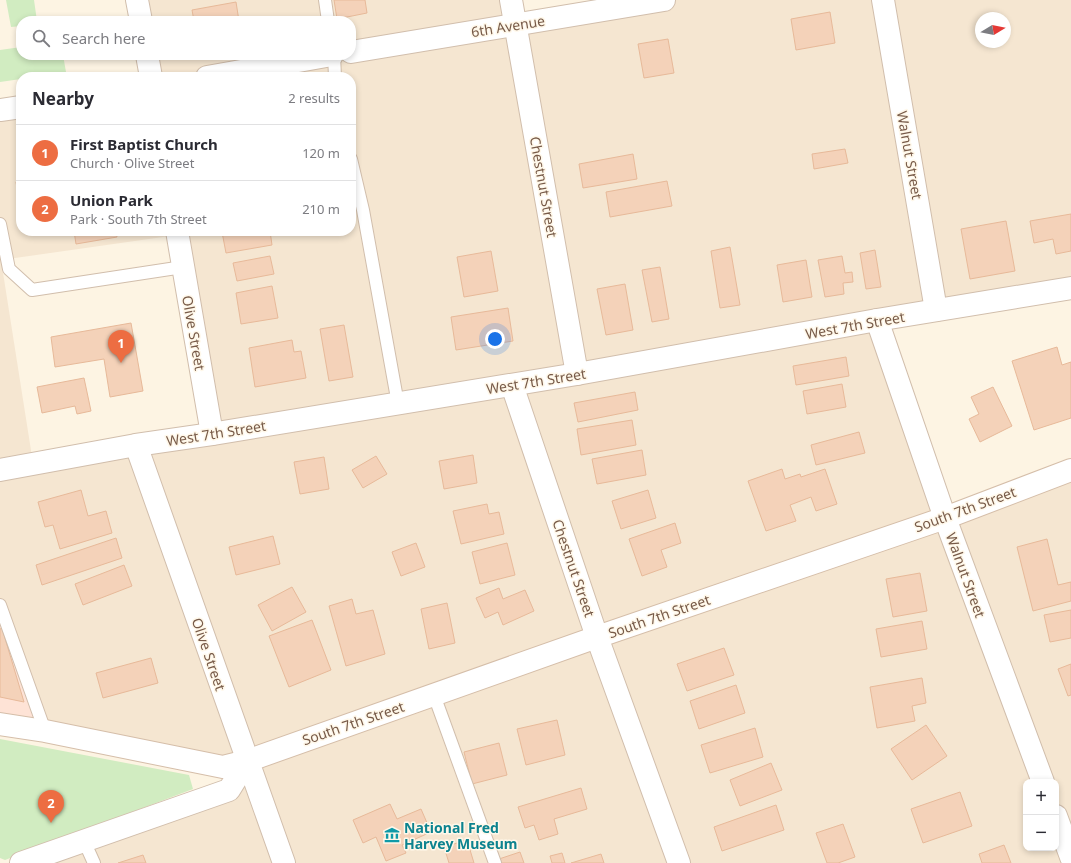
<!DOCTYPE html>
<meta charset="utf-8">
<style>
:root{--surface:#fff;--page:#f2f2f3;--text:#2b2b33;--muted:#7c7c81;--line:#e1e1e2;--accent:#ed6d42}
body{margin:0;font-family:"Noto Sans",sans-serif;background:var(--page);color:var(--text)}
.controls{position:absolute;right:12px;bottom:12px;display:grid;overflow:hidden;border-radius:8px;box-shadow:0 2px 6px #0003}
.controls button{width:36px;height:36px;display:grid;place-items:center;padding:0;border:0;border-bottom:1px solid var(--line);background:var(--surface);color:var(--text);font:20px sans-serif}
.compass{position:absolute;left:975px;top:12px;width:36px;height:36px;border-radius:50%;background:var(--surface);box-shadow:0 2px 6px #0003;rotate:80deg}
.you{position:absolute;left:495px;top:339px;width:14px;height:14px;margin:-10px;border:3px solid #fff;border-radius:50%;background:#1a73e8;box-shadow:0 0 0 6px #1a73e833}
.badge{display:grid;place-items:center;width:26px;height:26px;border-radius:50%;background:var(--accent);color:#fff;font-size:13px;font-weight:700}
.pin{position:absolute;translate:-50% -33px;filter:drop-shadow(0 1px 2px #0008)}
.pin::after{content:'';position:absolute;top:21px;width:14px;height:12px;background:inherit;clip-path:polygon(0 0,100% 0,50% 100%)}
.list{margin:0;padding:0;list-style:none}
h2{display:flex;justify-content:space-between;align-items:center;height:52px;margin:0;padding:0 16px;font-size:17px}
h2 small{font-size:13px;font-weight:400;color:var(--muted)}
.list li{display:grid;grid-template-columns:26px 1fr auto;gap:12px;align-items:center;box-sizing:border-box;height:56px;padding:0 16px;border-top:1px solid var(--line)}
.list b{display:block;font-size:15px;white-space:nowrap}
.list p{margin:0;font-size:13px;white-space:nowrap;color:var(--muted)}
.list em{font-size:13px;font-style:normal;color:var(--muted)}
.icon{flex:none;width:22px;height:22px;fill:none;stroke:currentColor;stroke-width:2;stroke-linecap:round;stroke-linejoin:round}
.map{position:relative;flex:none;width:1071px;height:863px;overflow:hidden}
.search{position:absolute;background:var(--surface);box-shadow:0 2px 6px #0003;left:16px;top:16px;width:340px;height:44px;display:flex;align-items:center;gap:10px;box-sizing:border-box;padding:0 14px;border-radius:16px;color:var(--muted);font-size:15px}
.panel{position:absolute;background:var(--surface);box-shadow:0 2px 6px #0003;left:16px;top:72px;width:340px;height:164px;border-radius:16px}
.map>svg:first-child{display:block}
.residential{fill:#f5e6d1;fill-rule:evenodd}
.commercial{fill:#fee3d6}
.green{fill:#d1ecc1}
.building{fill:#f4d2b9;stroke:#e7b999}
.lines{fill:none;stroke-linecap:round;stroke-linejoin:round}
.lane-casing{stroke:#d1beac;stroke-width:14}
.street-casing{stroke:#d1beac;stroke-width:24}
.secondary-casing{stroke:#d5bea9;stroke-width:24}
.lane{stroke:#fff;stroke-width:12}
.street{stroke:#fff;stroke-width:22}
.secondary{stroke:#fff;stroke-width:22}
.labels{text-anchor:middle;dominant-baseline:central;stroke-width:3;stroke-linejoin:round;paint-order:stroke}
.street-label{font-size:14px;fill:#775a48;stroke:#fff8ea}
.culture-label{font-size:14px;font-weight:bold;fill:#0d838f;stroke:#fff8ea;text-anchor:start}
</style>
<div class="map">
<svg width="1071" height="863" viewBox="0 0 1071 863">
<rect width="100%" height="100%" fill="#fdf4e3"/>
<path class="residential" d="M137,0H510L515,24L664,0H1071V288L877,320L945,517L1071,470V863H21L229,790L247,761L44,731L0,605V110L21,107V231H351V77H151L147,55H351V21H141ZM981,18H1005V42H981ZM177,235L212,434L33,463L1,260ZM1026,782H1056V848H1026Z"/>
<polygon class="commercial" points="0,605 45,731 0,724"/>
<g class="green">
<polygon points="6,0 34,0 37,21 21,21 21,26 11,27"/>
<polygon points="21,47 21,55 63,55 66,72 31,77 21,77 21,79 0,82 0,50"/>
<polygon points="0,739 189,775 193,789 5,860 0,858"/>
</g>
<g class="building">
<polygon points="334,0 365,0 367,13 337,19"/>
<polygon points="236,2 239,21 194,21 192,10"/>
<polygon points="830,12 835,43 796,50 791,19"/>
<polygon points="668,39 674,73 644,78 638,44"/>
<polygon points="845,149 848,163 814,169 812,154"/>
<polygon points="633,154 637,179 583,188 579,164"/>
<polygon points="21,181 21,211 16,182"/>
<polygon points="667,181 672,206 610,217 606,192"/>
<polygon points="1071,214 1071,251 1056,254 1053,239 1034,243 1030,221"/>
<polygon points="1006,221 1015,271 970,279 961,229"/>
<polygon points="74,231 116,231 117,237 76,244"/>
<polygon points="225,231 270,231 272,245 226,253 222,232"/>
<polygon points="730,247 740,305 720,308 711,251"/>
<polygon points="875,250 881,287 866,289 860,253"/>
<polygon points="491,251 498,291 464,297 457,257"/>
<polygon points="270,256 274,274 237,281 233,263"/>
<polygon points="842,256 845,273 852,272 853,282 843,283 844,294 825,297 818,260"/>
<polygon points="806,260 812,297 783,302 777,265"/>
<polygon points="660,267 669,319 652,322 642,270"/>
<polygon points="625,284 633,330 606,335 597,289"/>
<polygon points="272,286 278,318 241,324 236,293"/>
<polygon points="508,308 513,341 456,350 451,317"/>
<polygon points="131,323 143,391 110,397 104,359 55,367 51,337"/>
<polygon points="344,325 353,377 329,381 320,329"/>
<polygon points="292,340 294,352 301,351 306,378 255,387 249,348"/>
<polygon points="1057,347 1062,365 1071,362 1071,418 1034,430 1012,361"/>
<polygon points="846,357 849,376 796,385 793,366"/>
<polygon points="84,378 91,411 77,414 75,406 42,413 37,387"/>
<polygon points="842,384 846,407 807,414 803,391"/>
<polygon points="993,387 1012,426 980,442 969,419 979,414 971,397"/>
<polygon points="635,392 638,410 578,422 574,403"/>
<polygon points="632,420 636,445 581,455 577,429"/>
<polygon points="859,432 865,453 816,465 811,445"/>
<polygon points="642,450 646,475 597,484 592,459"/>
<polygon points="473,455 477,483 444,489 439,461"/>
<polygon points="376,456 387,474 363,488 352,470"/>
<polygon points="324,457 329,489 300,494 294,462"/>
<polygon points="782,469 785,479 800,474 801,477 825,469 837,504 816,511 811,497 790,505 796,521 766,531 748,481"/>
<polygon points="81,490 88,516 106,511 112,533 60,549 53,525 45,527 38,502"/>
<polygon points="648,490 656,518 621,529 612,501"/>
<polygon points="487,504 489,514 499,512 504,534 461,544 453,511"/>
<polygon points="675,523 681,543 661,550 667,567 642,576 629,539"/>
<polygon points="273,536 280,564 236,575 229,547"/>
<polygon points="116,538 122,558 42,585 36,565"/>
<polygon points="1047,539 1058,585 1071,582 1071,601 1033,611 1017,547"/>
<polygon points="416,543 425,567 401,576 392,552"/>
<polygon points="507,543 515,575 480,584 472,552"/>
<polygon points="124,565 132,586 83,605 75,584"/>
<polygon points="920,573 927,611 893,617 886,579"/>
<polygon points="292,587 306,612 272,631 258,605"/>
<polygon points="499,588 503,599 525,590 534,611 503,625 498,612 485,618 476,598"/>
<polygon points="352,599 356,614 373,610 385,654 346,666 329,606"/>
<polygon points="447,603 455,643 429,649 421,609"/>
<polygon points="1071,610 1071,638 1050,642 1044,615"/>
<polygon points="312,620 331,670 289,687 269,636"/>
<polygon points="922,621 927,649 881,657 876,629"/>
<polygon points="2,628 24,702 0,697 0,629"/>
<polygon points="724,648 734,675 687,691 677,664"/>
<polygon points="151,658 158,683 103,698 96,673"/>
<polygon points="1071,664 1071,695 1068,696 1058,669"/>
<polygon points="922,678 926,703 912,706 915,721 877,728 870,687"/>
<polygon points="736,685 745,713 699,729 690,701"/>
<polygon points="557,720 565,755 526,765 517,729"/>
<polygon points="926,725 947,756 912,780 891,749"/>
<polygon points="755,728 763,757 710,773 701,745"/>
<polygon points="499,743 507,775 472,784 464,752"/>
<polygon points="771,763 782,790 740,806 730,780"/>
<polygon points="581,788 587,809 554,819 558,834 539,840 534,825 525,828 518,807"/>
<polygon points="960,792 972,826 923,843 911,809"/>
<polygon points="390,804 397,819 421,809 431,832 402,845 406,853 386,861 376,837 363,843 353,820"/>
<polygon points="776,805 784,830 722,851 714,827"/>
<polygon points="843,824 855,857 838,863 827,863 816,833"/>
<polygon points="467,840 474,863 449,863 444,847"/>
<polygon points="1004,845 1011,863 982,863 979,854"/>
<polygon points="520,852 524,863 500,863 499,859"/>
<polygon points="562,853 565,863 552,863 550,856"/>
<polygon points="601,854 604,863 571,863"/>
<polygon points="143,855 146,863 118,863"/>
</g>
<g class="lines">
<defs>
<g id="lane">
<polyline points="325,0 328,21"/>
<polyline points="334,55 335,77"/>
<polyline points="351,159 363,210 398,404"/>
<polyline points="0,224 9,269 32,290 183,267"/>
<polyline points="0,605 45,731"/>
<polyline points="434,695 495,863"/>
<polyline points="84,841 94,863"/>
</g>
<g id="street">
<polyline points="137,0 141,21"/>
<polyline points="511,0 577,374"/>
<polyline points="883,0 936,310"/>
<polyline points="351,52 664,0"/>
<polyline points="147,55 151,77"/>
<polyline points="207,77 332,55"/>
<polyline points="0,110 21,107"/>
<polyline points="177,231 212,434"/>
<polyline points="877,320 945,518 1043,782"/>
<polyline points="512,385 597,637 679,863"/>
<polyline points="136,445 284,863"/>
<polyline points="0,470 136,445 212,434 577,374 877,320 1071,288"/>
<polyline points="1056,816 1071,857"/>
<polyline points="21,863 229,790 247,761"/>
</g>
<polyline id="secondary" points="0,724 45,731 223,767 247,761 597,637 945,518 1071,470"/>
</defs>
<use href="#lane" class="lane-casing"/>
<use href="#street" class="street-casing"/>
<use href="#secondary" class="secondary-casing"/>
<use href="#lane" class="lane"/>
<use href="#street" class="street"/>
<use href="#secondary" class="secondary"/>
</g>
<defs>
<symbol id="museum-bare" viewBox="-9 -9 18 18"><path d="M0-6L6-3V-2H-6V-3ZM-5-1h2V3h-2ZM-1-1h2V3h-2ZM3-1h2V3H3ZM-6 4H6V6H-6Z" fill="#0f9aa8" stroke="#fff8ea" stroke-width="2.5" paint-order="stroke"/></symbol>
</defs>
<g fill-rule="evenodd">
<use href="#museum-bare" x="381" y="824" width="22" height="22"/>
</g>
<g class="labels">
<g class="street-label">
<text transform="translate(508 26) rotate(-9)">6th Avenue</text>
<text transform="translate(910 155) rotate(80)">Walnut Street</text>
<text transform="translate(544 187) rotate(80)">Chestnut Street</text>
<text transform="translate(855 325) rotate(-10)">West 7th Street</text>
<text transform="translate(194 333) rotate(80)">Olive Street</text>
<text transform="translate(536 381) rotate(-9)">West 7th Street</text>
<text transform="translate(216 433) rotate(-9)">West 7th Street</text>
<text transform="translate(965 509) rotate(-20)">South 7th Street</text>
<text transform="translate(574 568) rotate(71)">Chestnut Street</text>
<text transform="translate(966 575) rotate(70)">Walnut Street</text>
<text transform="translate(659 616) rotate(-19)">South 7th Street</text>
<text transform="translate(209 654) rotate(71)">Olive Street</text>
<text transform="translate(353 723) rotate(-19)">South 7th Street</text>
</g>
<g class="culture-label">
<text x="404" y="827">National Fred<tspan x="404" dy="16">Harvey Museum</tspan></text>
</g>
</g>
</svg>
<div class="controls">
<button>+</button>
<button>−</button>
</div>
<svg class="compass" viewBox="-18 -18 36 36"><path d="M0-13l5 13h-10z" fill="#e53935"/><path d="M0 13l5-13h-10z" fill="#7c7c81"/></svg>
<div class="you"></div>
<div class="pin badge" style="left:121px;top:363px">1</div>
<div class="pin badge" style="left:51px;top:823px">2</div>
<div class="search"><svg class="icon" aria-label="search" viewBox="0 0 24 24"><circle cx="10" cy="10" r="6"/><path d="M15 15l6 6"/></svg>Search here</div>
<section class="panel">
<h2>Nearby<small>2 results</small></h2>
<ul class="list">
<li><span class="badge">1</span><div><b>First Baptist Church</b><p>Church · Olive Street</p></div><em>120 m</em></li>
<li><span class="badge">2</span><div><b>Union Park</b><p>Park · South 7th Street</p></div><em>210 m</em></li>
</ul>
</section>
</div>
